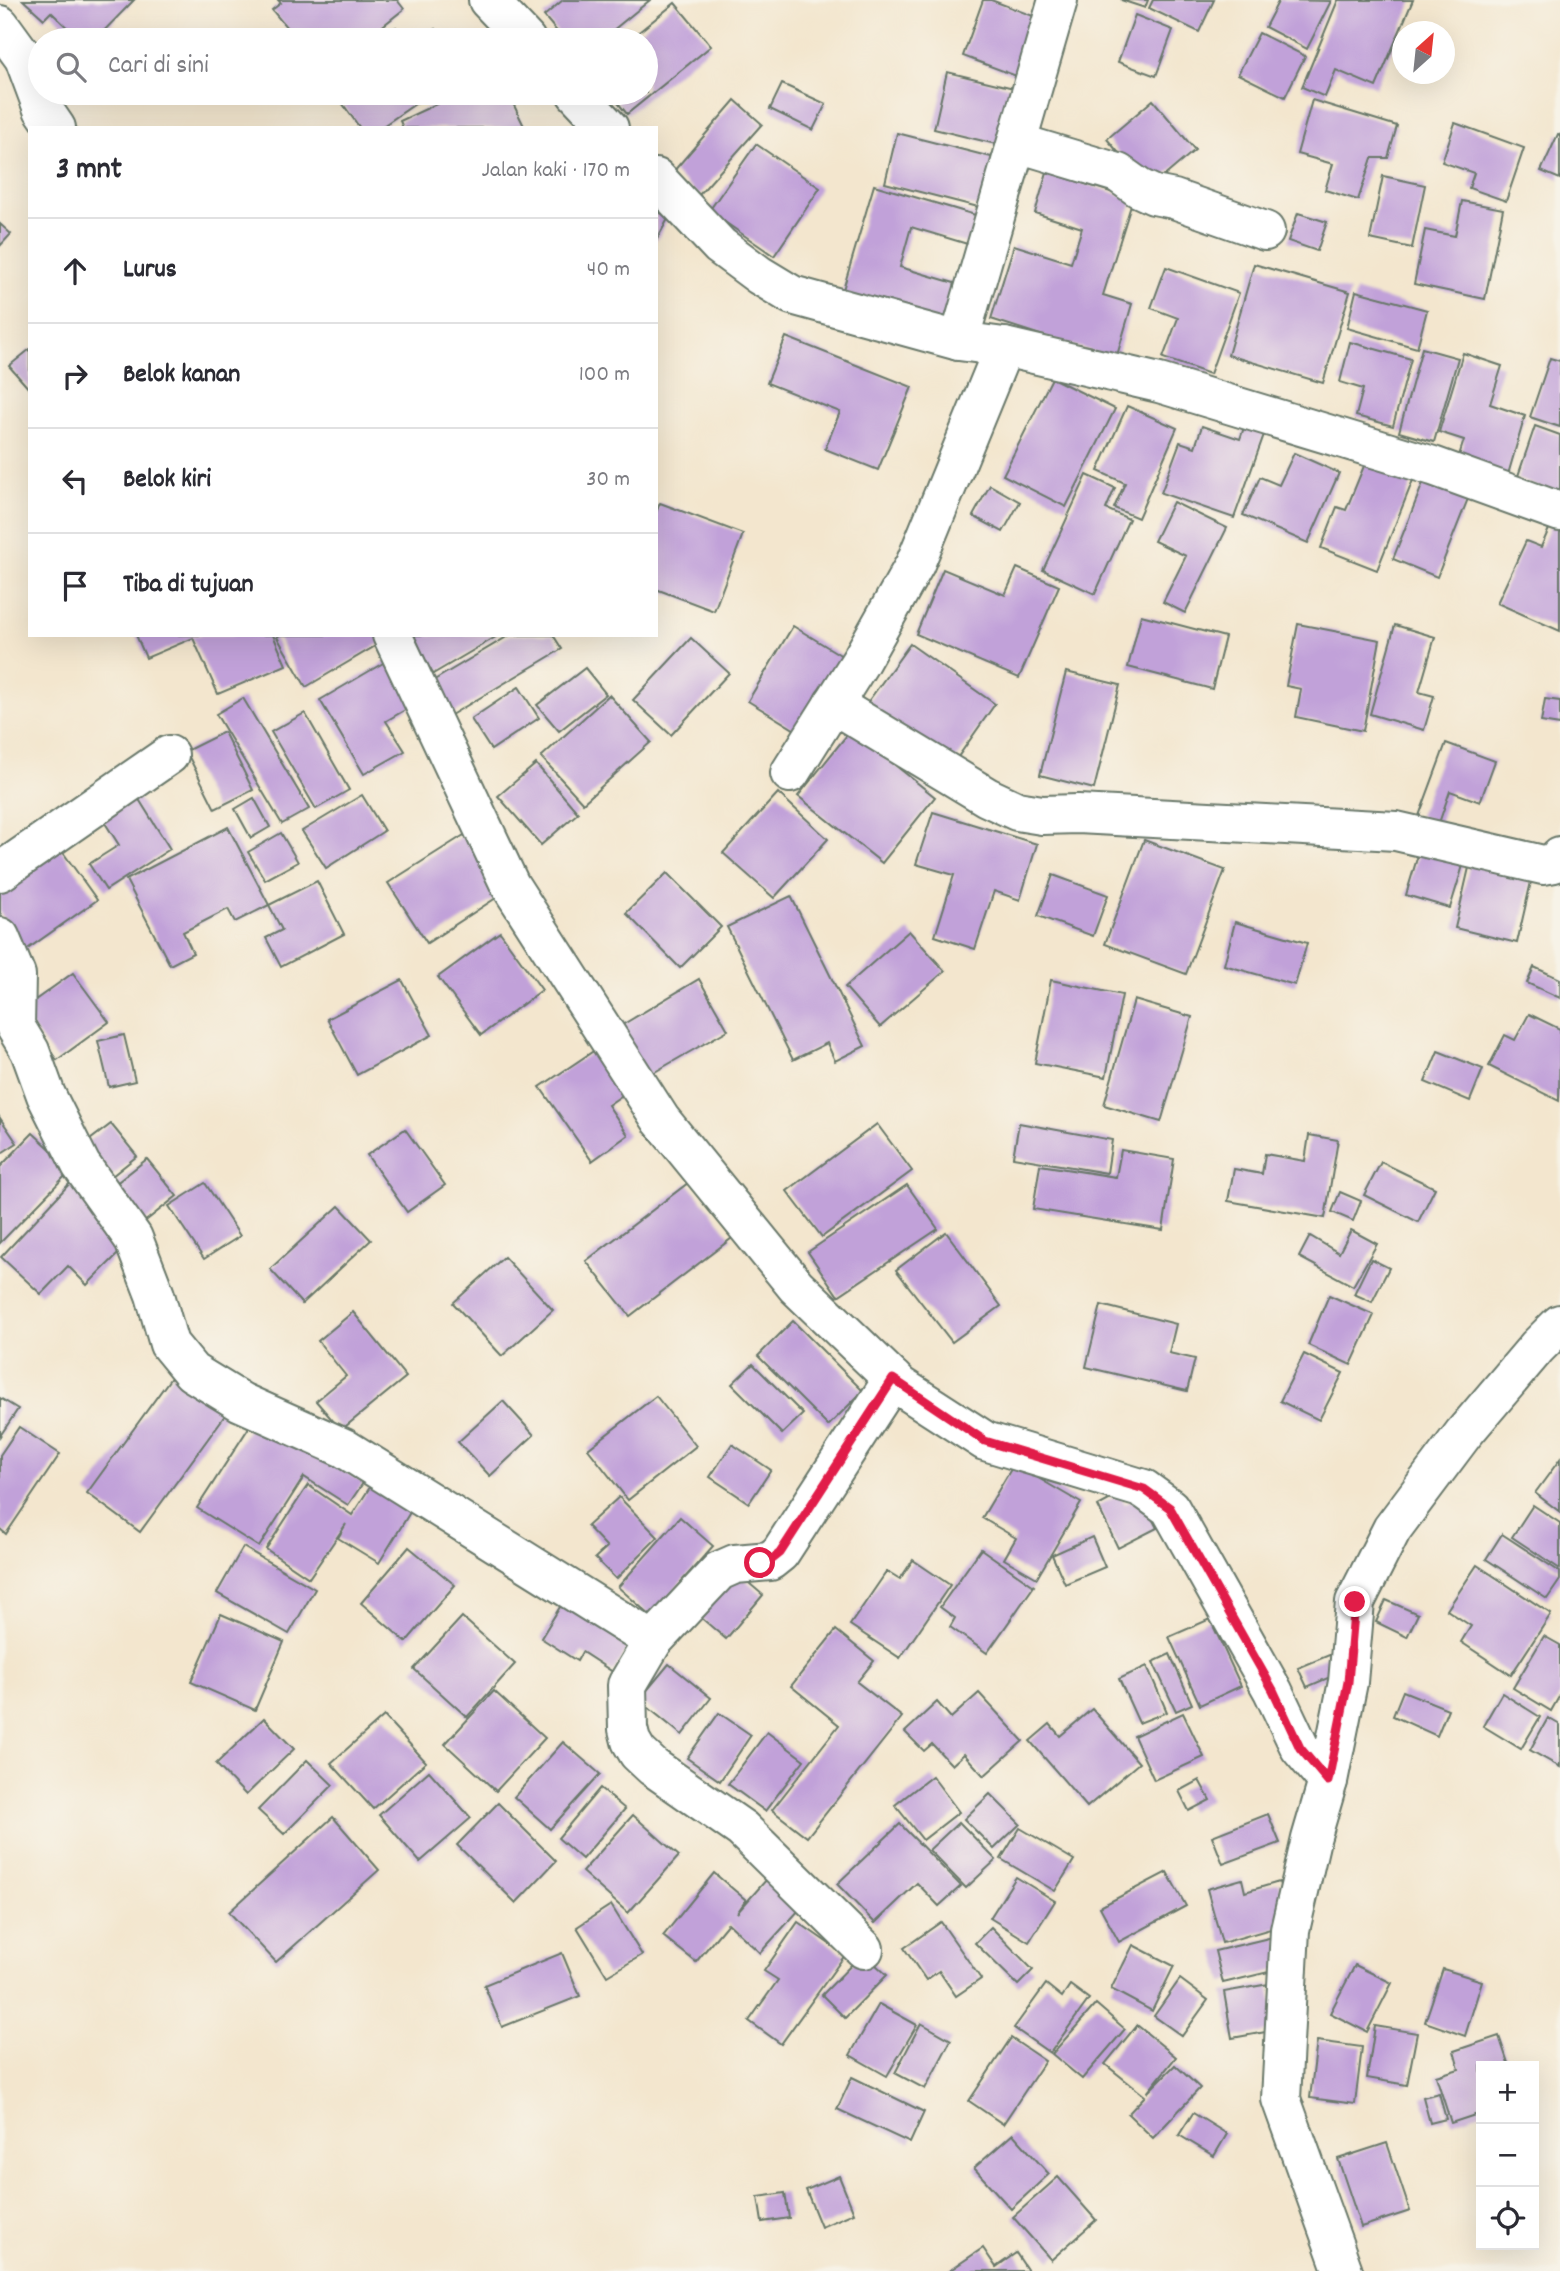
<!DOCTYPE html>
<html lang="id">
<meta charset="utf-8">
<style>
:root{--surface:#fff;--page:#f7f7f7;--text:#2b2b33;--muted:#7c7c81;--line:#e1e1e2}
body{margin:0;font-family:Dekko,sans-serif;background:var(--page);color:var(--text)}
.controls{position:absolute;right:21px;bottom:21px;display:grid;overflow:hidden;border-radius:0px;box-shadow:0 7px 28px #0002}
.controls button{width:63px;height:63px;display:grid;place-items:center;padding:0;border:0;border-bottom:2px solid var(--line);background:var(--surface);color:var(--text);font:35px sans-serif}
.compass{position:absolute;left:1392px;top:21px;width:63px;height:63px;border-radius:50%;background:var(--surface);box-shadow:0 7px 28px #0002;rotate:27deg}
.stop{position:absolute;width:21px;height:21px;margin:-16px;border:5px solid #e11d48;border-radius:50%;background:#fff}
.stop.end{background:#e11d48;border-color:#fff;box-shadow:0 2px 7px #0008}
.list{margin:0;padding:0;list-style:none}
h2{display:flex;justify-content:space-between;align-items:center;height:91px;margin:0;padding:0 28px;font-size:30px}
h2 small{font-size:23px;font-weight:400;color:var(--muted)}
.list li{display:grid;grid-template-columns:46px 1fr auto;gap:21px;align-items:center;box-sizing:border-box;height:105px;padding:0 28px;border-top:2px solid var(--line)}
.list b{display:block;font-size:26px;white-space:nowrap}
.list em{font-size:23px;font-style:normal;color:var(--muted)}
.icon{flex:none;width:38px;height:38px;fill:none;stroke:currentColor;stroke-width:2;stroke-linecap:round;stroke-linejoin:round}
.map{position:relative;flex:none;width:1560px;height:2271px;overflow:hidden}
.search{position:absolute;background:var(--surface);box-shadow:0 7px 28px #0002;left:28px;top:28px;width:630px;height:77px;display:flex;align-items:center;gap:18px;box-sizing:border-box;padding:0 24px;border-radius:38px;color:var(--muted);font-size:26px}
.panel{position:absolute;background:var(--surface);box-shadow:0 7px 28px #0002;left:28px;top:126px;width:630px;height:511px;border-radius:0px}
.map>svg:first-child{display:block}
.building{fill:#c1a1d9}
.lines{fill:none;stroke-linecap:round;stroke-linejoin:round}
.street-casing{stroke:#69786a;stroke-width:42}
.street{stroke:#fff;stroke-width:38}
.route{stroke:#e11d48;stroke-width:9}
</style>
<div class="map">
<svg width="1560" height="2271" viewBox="0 0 1560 2271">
<rect width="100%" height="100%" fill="#f7f3e8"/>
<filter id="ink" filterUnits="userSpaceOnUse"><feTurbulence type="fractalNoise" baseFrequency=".0143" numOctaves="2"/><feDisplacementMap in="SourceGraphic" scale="14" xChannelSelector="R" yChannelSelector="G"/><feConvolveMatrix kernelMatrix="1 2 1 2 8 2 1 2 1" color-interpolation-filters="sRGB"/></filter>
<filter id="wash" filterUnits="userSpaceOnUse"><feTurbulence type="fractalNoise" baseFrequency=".00686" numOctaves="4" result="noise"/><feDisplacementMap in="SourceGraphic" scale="28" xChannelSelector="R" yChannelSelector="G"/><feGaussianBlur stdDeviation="1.57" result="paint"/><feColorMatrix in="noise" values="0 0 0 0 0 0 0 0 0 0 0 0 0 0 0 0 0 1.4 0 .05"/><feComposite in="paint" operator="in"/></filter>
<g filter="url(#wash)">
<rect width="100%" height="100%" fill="#f3e6ce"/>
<g id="blocks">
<g class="building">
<polygon points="23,0 134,0 95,40 80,40 51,12 44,19"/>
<polygon points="278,0 397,0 404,9 365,40 344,40 340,35 334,40 297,40 272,10 281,3"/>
<polygon points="563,0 650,0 601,40 564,40 544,16"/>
<polygon points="983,0 991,0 1041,19 1019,77 963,56"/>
<polygon points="1121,0 1148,0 1145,8"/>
<polygon points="1153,0 1214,0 1199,32 1149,8"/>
<polygon points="1279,0 1331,1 1307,49 1265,27"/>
<polygon points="1338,0 1413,0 1376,87 1336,70 1325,97 1302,87"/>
<polygon points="675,3 711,46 627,114 610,93 646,93 646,40 629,40"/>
<polygon points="1135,15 1173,30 1156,76 1118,62"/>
<polygon points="396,27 405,40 376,40"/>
<polygon points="436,29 444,40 420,40"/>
<polygon points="1259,33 1305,56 1285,97 1238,74"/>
<polygon points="947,72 1018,89 1004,146 934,129"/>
<polygon points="782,84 826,104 813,130 770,109"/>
<polygon points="335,93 431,93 380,128 360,128"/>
<polygon points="460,93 508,93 524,126 520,128 403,128 400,121"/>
<polygon points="735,100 762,124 699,195 673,172"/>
<polygon points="1153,100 1195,150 1149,189 1107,139"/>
<polygon points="1312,100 1397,126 1388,158 1372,158 1358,200 1325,190 1333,164 1297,154"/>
<polygon points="1455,123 1524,148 1506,201 1469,188 1474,173 1442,162"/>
<polygon points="897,133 999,159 986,209 885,183"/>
<polygon points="1558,134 1560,135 1560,179 1541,171"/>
<polygon points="756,144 820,188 774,256 709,211"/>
<polygon points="1047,172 1133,199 1103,295 1132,304 1116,359 991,319 1014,245 1071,263 1082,228 1035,213"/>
<polygon points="1383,176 1425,185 1412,248 1370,239"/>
<polygon points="874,185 982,217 974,246 911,227 900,267 961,285 949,325 842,293"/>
<polygon points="1462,201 1503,209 1485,299 1414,284 1425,230 1455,236"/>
<polygon points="656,211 669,217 656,241"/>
<polygon points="1298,213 1327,222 1317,251 1288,241"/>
<polygon points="0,224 11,234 0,246"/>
<polygon points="1254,264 1350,292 1323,383 1228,355"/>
<polygon points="1166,267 1239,293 1210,374 1163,358 1178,318 1151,308"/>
<polygon points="1356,291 1427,310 1417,348 1347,328"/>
<polygon points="786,337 912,387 878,470 825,449 840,412 767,383"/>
<polygon points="1350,342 1411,359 1393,426 1356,416 1363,389 1340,382"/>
<polygon points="1422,348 1458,358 1434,442 1399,432"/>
<polygon points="30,349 30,390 9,366"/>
<polygon points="1463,353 1502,366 1490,404 1525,416 1507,478 1457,462 1464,440 1439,432"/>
<polygon points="1550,358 1560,361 1560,427 1530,417"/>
<polygon points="1052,378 1115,409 1066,507 1003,475"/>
<polygon points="1127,406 1177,428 1138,518 1114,508 1125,483 1098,471"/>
<polygon points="1247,419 1267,426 1234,518 1161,493 1180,442 1195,447 1202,426 1240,439"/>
<polygon points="1535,426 1560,435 1560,494 1517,479"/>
<polygon points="1294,453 1339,473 1308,543 1243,515 1260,477 1279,485"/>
<polygon points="1366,461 1413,480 1377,570 1321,548 1337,507 1346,510"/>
<polygon points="1087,475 1115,488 1106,509 1129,519 1095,594 1043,570"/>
<polygon points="1425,478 1469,496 1437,577 1393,559"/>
<polygon points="990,485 1020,502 1003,532 973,516"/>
<polygon points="1173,502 1227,528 1185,613 1163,602 1186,556 1154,541"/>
<polygon points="660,503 743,534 714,611 656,589 656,513"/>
<polygon points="1553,520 1560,523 1560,631 1497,603 1526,541 1541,547"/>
<polygon points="1017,568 1059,586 1019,678 916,634 943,569 1005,595"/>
<polygon points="1141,615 1225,637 1212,689 1128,667"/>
<polygon points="1298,624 1380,640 1363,731 1296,717 1301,689 1286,686"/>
<polygon points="1395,625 1435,637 1419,692 1434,696 1424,730 1370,714"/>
<polygon points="793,626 847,659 802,734 748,701"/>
<polygon points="136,635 273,635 286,665 218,694 193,638 146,658"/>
<polygon points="280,635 385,635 387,639 306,687 277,637"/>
<polygon points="410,635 499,635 433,674"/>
<polygon points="510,635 553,635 562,649 451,715 431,682"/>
<polygon points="691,638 729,673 671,735 633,700"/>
<polygon points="910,644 995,704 953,764 867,703"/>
<polygon points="390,659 417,703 386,721 405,751 364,774 320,700"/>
<polygon points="585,668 606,694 559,731 537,705"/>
<polygon points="1066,672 1120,685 1094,789 1040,775"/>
<polygon points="519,687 539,718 491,750 471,719"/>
<polygon points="609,695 651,742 583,803 541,757"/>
<polygon points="243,698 309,809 282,824 216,714"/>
<polygon points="1545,699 1560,701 1560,725 1541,722"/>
<polygon points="305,713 349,790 316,809 271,732"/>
<polygon points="851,730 935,797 882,863 798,796"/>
<polygon points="224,732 253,790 215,809 186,751"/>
<polygon points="1446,743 1495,761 1480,802 1450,791 1439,823 1419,816"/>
<polygon points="536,764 578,813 541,845 498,796"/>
<polygon points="135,793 170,849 106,890 89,864 119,845 100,815"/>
<polygon points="778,793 828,839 774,898 723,853"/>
<polygon points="362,795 384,831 326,868 302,831"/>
<polygon points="254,798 270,827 251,838 235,809"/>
<polygon points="933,812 1037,844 1020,900 994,891 975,949 935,936 954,875 916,864"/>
<polygon points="228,827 269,905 235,922 228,909 183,932 193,953 170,965 126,880"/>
<polygon points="281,833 298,862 265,880 248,852"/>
<polygon points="464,835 502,894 427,943 388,883"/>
<polygon points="1144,840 1225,870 1186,974 1105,944"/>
<polygon points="57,844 97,900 26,950 0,913 0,884"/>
<polygon points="1421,845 1465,859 1450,908 1406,895"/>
<polygon points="1471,859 1533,873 1517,943 1455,928"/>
<polygon points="667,873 721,927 680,968 626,913"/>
<polygon points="1053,875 1108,895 1093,936 1038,916"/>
<polygon points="317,881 344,934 281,967 266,938 282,930 269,905"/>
<polygon points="791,896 865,1046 835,1061 827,1043 793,1060 727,927"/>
<polygon points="1235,922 1307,943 1295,985 1224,965"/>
<polygon points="909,931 945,971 880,1027 845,987"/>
<polygon points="500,932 542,990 481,1035 438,977"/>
<polygon points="1534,967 1560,979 1560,998 1527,983"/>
<polygon points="73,973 109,1022 57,1060 20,1011"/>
<polygon points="699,979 728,1030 646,1077 617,1028"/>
<polygon points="402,980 432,1035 357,1075 327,1019"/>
<polygon points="1051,980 1122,995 1106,1077 1035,1063"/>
<polygon points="1134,1000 1192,1017 1161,1122 1104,1105"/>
<polygon points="1529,1014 1560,1029 1559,1101 1489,1066 1505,1035 1515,1040"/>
<polygon points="124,1035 135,1081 109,1087 98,1041"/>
<polygon points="601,1046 631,1089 608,1105 628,1135 592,1161 540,1087"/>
<polygon points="1438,1051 1483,1069 1470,1101 1425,1082"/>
<polygon points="0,1118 17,1143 0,1154"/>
<polygon points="1019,1123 1112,1140 1107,1173 1013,1157"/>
<polygon points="111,1124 137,1156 112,1176 86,1143"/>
<polygon points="877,1124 912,1171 822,1237 787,1191"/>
<polygon points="405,1129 445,1185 407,1212 367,1155"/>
<polygon points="33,1133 72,1169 0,1243 0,1167"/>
<polygon points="1309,1135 1338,1140 1325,1218 1228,1201 1234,1169 1262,1174 1265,1154 1305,1161"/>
<polygon points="1121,1150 1174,1159 1163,1230 1033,1209 1040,1165 1116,1177"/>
<polygon points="147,1159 177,1196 143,1223 114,1185"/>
<polygon points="1381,1162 1435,1188 1418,1222 1364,1195"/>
<polygon points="72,1181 133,1239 87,1285 68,1266 41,1294 1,1257"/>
<polygon points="205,1183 240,1236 204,1259 169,1206"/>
<polygon points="688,1183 732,1238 630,1316 586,1261"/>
<polygon points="907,1185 938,1229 838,1296 808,1252"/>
<polygon points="1340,1192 1361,1201 1353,1221 1332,1212"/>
<polygon points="339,1206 371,1240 302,1304 270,1269"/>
<polygon points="1351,1230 1377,1244 1353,1286 1299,1257 1310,1236 1339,1253"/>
<polygon points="946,1232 1001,1306 952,1342 896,1270"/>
<polygon points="504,1257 553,1310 502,1356 453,1303"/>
<polygon points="1371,1259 1389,1268 1372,1302 1354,1294"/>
<polygon points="1329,1295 1374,1315 1351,1365 1308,1345"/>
<polygon points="1101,1305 1176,1324 1169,1353 1195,1359 1187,1391 1086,1367"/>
<polygon points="353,1312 406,1377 341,1430 316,1401 346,1376 318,1341"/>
<polygon points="793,1321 863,1391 828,1426 758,1356"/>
<polygon points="1304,1354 1343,1373 1319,1420 1280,1401"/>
<polygon points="753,1364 803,1414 782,1434 732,1384"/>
<polygon points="178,1368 231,1407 140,1532 87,1493"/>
<polygon points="656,1396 696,1446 628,1500 588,1449"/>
<polygon points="0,1398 18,1409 0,1436"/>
<polygon points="503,1401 534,1435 490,1476 458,1442"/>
<polygon points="257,1415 363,1483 348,1505 304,1477 259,1547 197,1508"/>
<polygon points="19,1427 60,1454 6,1534 0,1529 0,1455"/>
<polygon points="732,1444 771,1470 749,1503 710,1477"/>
<polygon points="1560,1459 1560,1512 1535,1493"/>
<polygon points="1014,1464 1081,1503 1037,1578 1004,1559 1016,1538 982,1518"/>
<polygon points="372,1484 412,1509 379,1563 338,1538 346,1524 309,1578 266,1549 308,1485 352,1515"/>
<polygon points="1120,1494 1125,1504 1141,1497 1157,1528 1118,1548 1098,1506"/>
<polygon points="619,1497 658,1537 616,1579 595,1558 607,1547 587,1526"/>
<polygon points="1533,1505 1560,1523 1560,1569 1512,1537"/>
<polygon points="680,1517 713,1546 651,1616 618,1587"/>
<polygon points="1502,1534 1560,1572 1560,1580 1547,1599 1486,1559"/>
<polygon points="1092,1537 1105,1567 1065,1584 1052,1555"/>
<polygon points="243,1547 315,1589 289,1634 217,1593"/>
<polygon points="409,1547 455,1585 406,1642 361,1603"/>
<polygon points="981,1549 1034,1586 987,1653 950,1627 955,1618 940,1607"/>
<polygon points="913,1560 950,1585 900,1658 850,1625 887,1571 900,1579"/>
<polygon points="1477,1565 1551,1614 1511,1675 1461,1642 1471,1626 1447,1610"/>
<polygon points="736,1572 763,1595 726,1639 699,1616"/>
<polygon points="568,1594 635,1636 613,1672 582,1652 577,1661 541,1638"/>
<polygon points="1386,1600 1418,1614 1407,1637 1376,1622"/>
<polygon points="221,1614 284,1642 255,1710 191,1682"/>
<polygon points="462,1617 515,1664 467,1717 414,1669"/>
<polygon points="1210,1619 1241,1686 1200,1705 1169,1637"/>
<polygon points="836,1630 874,1661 857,1682 902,1717 807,1837 772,1810 839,1725 791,1686"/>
<polygon points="1544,1636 1560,1645 1560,1695 1551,1711 1513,1688"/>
<polygon points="1334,1653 1342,1672 1307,1687 1298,1668"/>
<polygon points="1170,1654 1192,1704 1176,1711 1153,1662"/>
<polygon points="669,1664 711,1698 682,1735 639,1700"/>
<polygon points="1147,1666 1167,1712 1139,1723 1119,1679"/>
<polygon points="494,1691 545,1738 496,1791 445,1744"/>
<polygon points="1403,1691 1448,1709 1437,1736 1393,1716"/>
<polygon points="979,1693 1023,1741 984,1776 964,1754 952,1765 932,1744 924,1751 905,1732 937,1702 951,1718"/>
<polygon points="1502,1693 1540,1717 1521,1749 1483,1726"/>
<polygon points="1092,1709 1139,1763 1087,1807 1030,1741 1050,1724 1060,1736"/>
<polygon points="719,1713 751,1735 720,1781 687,1758"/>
<polygon points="1183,1713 1204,1757 1154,1780 1134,1736"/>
<polygon points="384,1716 426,1762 373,1809 331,1763"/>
<polygon points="264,1718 294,1749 246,1795 216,1764"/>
<polygon points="1548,1718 1560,1725 1560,1767 1530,1750"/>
<polygon points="767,1732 804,1760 765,1811 728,1784"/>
<polygon points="563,1742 600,1774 550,1829 514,1797"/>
<polygon points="307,1760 333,1785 284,1834 258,1810"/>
<polygon points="429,1771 471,1818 420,1862 379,1815"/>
<polygon points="932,1776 959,1812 923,1840 895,1805"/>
<polygon points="1199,1780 1210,1800 1189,1811 1179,1791"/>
<polygon points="600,1788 625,1809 582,1859 558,1838"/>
<polygon points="990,1794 1020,1824 994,1849 964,1819"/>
<polygon points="498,1803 556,1861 516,1903 457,1845"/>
<polygon points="1268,1814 1280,1843 1223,1864 1212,1836"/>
<polygon points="633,1815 679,1856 628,1913 582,1872"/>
<polygon points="333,1817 379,1870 276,1962 229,1912"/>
<polygon points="959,1822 996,1860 966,1888 929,1850"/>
<polygon points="900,1824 961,1886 939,1906 917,1883 875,1923 837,1884"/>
<polygon points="1020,1828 1074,1860 1055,1891 1001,1859"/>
<polygon points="1167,1872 1186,1906 1119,1942 1100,1907"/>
<polygon points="714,1873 746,1900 737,1913 767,1879 800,1909 760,1953 728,1923 696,1962 663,1936"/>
<polygon points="1016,1877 1055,1901 1029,1942 990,1918"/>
<polygon points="1242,1879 1245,1892 1279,1882 1291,1923 1222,1943 1207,1889"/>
<polygon points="611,1905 642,1955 607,1976 577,1927"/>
<polygon points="798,1922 845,1955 781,2044 749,2021 778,1980 764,1971"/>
<polygon points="941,1922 981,1979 956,1996 939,1971 926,1980 904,1948"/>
<polygon points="991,1927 1033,1970 1018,1985 975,1943"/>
<polygon points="1277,1936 1285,1968 1223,1983 1215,1951"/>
<polygon points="1133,1945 1174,1966 1152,2011 1111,1989"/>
<polygon points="562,1953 580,1996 502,2027 484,1985"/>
<polygon points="863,1953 887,1975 845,2018 822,1995"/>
<polygon points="1355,1965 1392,1983 1367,2032 1330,2013"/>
<polygon points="1443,1969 1482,1981 1465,2036 1425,2022"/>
<polygon points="1180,1979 1208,2000 1182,2036 1154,2016"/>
<polygon points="1046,1984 1062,1997 1070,1985 1089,1999 1050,2053 1014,2028"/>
<polygon points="1269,1984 1277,2030 1232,2038 1224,1992"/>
<polygon points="879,2004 917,2025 887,2076 850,2055"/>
<polygon points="1096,2004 1125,2029 1082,2079 1052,2054"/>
<polygon points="921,2023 951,2040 925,2089 895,2073"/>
<polygon points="1137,2025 1176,2057 1147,2093 1175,2065 1200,2088 1153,2138 1128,2114 1145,2096 1105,2064"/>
<polygon points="1375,2026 1417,2033 1407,2085 1367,2078"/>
<polygon points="1499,2036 1509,2066 1481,2066 1481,2113 1451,2123 1436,2076 1459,2069 1454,2051"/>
<polygon points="1011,2038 1045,2061 1003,2124 969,2101"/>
<polygon points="1317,2041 1362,2047 1355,2104 1310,2098"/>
<polygon points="852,2077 924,2112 910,2143 837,2109"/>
<polygon points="1439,2093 1446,2119 1430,2123 1423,2097"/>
<polygon points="1193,2113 1227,2134 1214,2156 1179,2135"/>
<polygon points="1013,2134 1049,2174 1011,2209 974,2168"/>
<polygon points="1387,2143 1410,2211 1361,2227 1338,2159"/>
<polygon points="839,2176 854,2213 821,2227 806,2190"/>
<polygon points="1058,2177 1096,2220 1051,2260 1013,2217"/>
<polygon points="785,2193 789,2218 762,2222 758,2197"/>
<polygon points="983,2248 996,2267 1016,2253 1028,2271 949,2271"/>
</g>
</g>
</g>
<g filter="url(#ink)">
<use href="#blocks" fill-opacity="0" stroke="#69786a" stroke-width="2"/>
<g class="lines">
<defs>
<g id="street">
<polyline points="488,0 526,40"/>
<polyline points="0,25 24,58 43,109 56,128"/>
<polyline points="576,93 609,128"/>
<polyline points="1018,143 1118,173 1139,188 1154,195 1174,199 1265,231"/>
<polyline points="656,178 720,246 759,275 792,295 959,341 1004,347 1159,383 1433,466 1560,512"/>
<polyline points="959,341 1058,0"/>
<polyline points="392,635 510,885 661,1120 796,1286 900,1386 985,1441 1144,1489 1170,1508 1273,1691 1300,1748 1328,1781"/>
<polyline points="833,704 987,797 1017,811 1042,815 1078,814 1396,831 1543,865 1554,863 1560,856"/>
<polyline points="790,773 860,662 915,564 1004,347"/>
<polyline points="0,872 169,755"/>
<polyline points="0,937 16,975 15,1026 30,1051 46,1095 81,1165 133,1238 155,1295 169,1344 192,1372 241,1402 344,1448 653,1641"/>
<polyline points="864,1949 742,1829 653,1767 638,1753 631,1741 628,1729 627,1685 653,1641 719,1571 735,1564 770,1561 780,1553 893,1379"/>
<polyline points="1343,2271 1281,2099 1290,1930 1311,1839 1328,1781 1348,1682 1355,1602 1392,1529 1464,1433 1537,1347 1560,1324"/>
</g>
</defs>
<use href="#street" class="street-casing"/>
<use href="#street" class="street"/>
</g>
</g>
<g class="lines" filter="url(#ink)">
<polyline class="route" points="760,1563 770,1561 780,1553 893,1379 985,1441 1144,1489 1170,1508 1273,1690 1300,1748 1328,1781 1348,1682 1355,1602"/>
</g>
</svg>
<div class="controls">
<button>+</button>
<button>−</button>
<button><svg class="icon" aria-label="locate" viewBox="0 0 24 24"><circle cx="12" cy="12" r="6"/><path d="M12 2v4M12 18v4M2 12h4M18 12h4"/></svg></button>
</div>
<svg class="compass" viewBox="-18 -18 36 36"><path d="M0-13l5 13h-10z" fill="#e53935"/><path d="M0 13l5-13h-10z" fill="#7c7c81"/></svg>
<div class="stop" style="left:760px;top:1563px"></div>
<div class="stop end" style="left:1355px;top:1602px"></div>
<div class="search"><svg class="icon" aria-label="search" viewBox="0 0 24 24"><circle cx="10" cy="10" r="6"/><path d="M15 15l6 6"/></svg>Cari di sini</div>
<section class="panel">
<h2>3 mnt<small>Jalan kaki · 170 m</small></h2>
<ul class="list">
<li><svg class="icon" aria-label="ahead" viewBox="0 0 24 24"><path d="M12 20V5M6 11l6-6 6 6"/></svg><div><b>Lurus</b></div><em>40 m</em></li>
<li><svg class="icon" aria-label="right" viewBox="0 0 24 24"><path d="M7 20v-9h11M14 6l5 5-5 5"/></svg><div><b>Belok kanan</b></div><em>100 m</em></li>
<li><svg class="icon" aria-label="left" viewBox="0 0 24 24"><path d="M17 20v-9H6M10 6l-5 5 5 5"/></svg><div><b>Belok kiri</b></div><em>30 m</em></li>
<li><svg class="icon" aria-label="arrive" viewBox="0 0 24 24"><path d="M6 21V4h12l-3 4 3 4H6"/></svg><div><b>Tiba di tujuan</b></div></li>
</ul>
</section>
</div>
